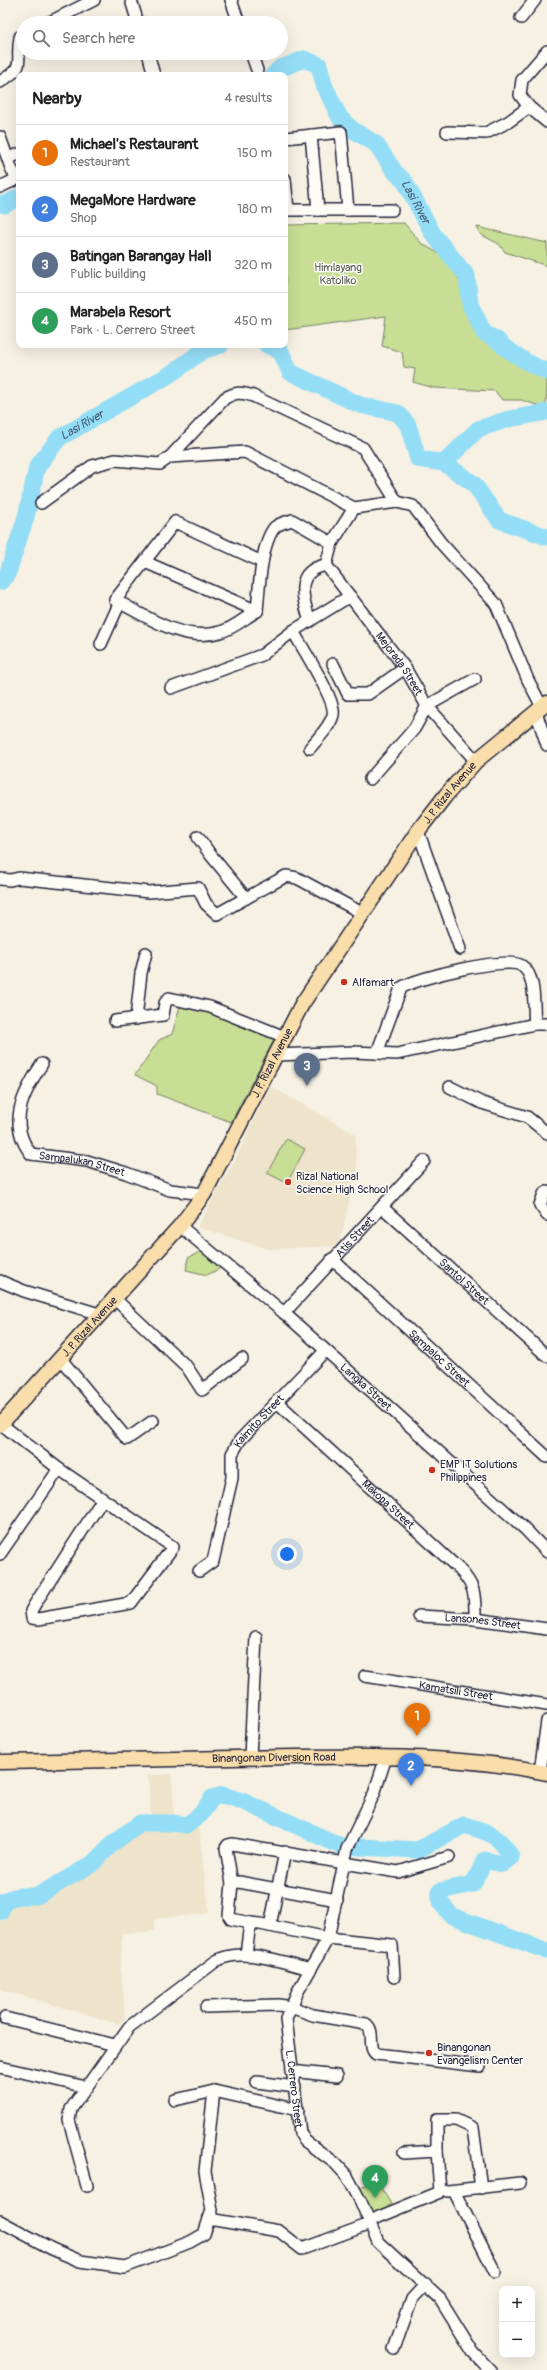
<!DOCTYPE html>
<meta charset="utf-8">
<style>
:root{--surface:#fff;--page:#f2f2f2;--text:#222;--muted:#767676;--line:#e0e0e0;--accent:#ea580c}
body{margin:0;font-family:Pangolin,sans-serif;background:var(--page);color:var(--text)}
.controls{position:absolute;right:12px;bottom:12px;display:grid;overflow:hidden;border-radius:8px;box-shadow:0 4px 16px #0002}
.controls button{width:36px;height:36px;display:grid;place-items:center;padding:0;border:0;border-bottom:1px solid var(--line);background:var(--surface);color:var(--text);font:20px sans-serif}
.you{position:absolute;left:287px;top:1554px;width:14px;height:14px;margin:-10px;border:3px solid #fff;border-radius:50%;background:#1a73e8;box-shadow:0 0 0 6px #1a73e833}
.badge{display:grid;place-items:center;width:26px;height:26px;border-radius:50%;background:var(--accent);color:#fff;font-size:13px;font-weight:700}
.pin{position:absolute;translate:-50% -33px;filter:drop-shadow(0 1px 2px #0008)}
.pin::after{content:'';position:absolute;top:21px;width:14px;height:12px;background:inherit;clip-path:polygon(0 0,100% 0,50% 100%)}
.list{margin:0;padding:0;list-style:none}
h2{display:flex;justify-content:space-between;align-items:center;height:52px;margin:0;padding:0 16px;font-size:17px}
h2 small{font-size:13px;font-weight:400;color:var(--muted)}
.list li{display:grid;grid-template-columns:26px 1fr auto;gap:12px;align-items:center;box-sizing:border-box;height:56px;padding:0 16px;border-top:1px solid var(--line)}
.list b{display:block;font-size:15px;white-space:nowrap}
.list p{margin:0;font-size:13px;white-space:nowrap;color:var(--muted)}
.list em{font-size:13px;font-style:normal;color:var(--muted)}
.icon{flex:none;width:22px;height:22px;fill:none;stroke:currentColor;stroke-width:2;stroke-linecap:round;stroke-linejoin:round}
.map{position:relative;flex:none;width:547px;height:2370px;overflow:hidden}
.search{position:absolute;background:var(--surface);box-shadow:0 4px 16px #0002;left:16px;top:16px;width:272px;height:44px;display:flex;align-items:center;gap:10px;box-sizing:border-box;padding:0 14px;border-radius:22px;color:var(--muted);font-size:15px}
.panel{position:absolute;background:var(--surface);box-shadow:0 4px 16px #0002;left:16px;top:72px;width:272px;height:276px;border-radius:8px}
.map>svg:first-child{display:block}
.built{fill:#eee3cb}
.green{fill:#c8de94;stroke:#758068}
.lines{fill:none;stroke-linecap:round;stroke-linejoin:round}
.river{stroke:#94ddf6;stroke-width:17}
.minor-casing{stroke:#22223b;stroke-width:14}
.major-casing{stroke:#22223b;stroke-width:17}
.minor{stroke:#fdfcf7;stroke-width:11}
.major{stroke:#f9deab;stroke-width:14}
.poi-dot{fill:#c8321e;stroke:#fdfcf7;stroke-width:1.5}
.labels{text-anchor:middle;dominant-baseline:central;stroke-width:3;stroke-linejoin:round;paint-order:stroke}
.park-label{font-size:11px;fill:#545a56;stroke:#fdfcf7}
.street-label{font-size:11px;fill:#22223b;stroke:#fdfcf7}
.poi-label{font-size:11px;fill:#22223b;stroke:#fdfcf7;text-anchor:start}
.water-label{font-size:12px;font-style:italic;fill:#445a73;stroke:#fdfcf7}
</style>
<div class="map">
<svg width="547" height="2370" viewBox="0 0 547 2370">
<rect width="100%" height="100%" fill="#f6f1e3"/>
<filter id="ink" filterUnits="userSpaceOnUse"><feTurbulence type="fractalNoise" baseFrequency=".025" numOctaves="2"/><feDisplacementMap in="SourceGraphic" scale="8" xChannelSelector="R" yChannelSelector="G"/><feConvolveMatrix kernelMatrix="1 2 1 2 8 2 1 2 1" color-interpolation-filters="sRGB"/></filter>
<g filter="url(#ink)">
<g class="built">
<polygon points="270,1086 355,1134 357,1167 339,1246 268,1249 197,1227 236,1158"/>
<polygon points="171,1774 174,1807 173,1831 199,1829 209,1913 154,1919 154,1931 122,1933 121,1970 125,2018 119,2024 0,1989 0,1924 8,1907 15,1900 42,1898 91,1868 143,1827 151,1815 148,1775"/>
</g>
<g class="green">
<polygon points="404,223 421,243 446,258 455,268 467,303 484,336 525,365 542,372 547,377 546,408 521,400 502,400 495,391 434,388 413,382 415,369 404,367 402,352 382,346 386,316 285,330 285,225"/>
<polygon points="477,227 547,243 547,266 505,252 499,244 480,234"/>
<polygon points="181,1003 196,1006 276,1036 231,1122 157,1094 157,1086 135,1075 159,1040 172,1034"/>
<polygon points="286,1139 305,1149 287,1183 267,1173"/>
<polygon points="203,1250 221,1263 221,1268 207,1275 186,1270 188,1258"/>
<polygon points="376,2180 393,2207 372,2215 359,2188"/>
</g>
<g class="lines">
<g class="river">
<path id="s1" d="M273,75L279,69L304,59L319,65L324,85L340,118L353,130L376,144L395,172L405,182L433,234L467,276L470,304L484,333L497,340L504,347L527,362L547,372"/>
<polyline points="0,204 5,205 19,197"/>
<polyline points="267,345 281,352 290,372 360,405 398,413 408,425 418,459 444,463 474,484 499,520 547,537"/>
<polyline points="444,463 478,429 509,419 547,412"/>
<path id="s2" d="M0,582L7,575L26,517L37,467L59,438L169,375L204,350L221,345"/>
<path d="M0,1912L5,1900L19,1896H37L92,1864L112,1844L140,1823H173L187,1825L201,1814L212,1798L223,1795L242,1801L341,1846L418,1850L464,1825C486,1831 500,1835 511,1857L502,1864L485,1860L473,1884L440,1891V1902L452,1916L547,1951"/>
</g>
<defs>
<g id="minor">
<polyline points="131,0 138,23"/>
<polyline points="231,0 239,23"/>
<polyline points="521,18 535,0"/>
<polyline points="48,23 94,0"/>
<polyline points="547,51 522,80 520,95 529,107 547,122"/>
<polyline points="148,53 154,75"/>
<polyline points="251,53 257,70"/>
<path d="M0,82C28,64 15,65 20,37L23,36"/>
<polyline points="447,132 486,133 508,122 529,107"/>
<polyline points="311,135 318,210"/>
<polyline points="0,137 11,168 17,179 0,187"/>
<polyline points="285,138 341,132 348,210"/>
<polyline points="8,158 19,154"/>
<polyline points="285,179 288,210"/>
<polyline points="285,210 392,210"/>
<path d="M170,457L225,398C236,392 241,392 253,396L363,448L397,502"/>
<polyline points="41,503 92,466 115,460 160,464 170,457 245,452 354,508 397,502 413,506 441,543 496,604 528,680 542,707"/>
<polyline points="145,562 257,611"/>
<path id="s3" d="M326,565L405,668L427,706L476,761"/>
<polyline points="326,565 332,543 354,508"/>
<path d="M257,611C246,617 233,629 220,632C183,643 146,616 115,600L175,522L262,562"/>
<path d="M257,611C259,590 261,542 275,527C279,523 287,522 292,520L332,543"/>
<path d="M310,621C302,597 294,571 326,565"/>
<path d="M293,631C301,646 337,701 333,715C330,727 318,738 310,748"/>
<polyline points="101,644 120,602"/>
<polyline points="333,664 348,694 368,694 405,668"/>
<polyline points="171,688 262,655 293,631 350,596"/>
<polyline points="536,712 547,745"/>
<polyline points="370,779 414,729 427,706 475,679"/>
<polyline points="418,831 460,949"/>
<polyline points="198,837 210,854 246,898"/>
<polyline points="0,879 10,880 19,878 149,892 198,888 206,904 217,914 286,876 297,878 362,913"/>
<polyline points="136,1019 141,973 146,953"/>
<polyline points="115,1021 163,1015 165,1003 169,998 210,1007 285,1037"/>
<path d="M377,1053L401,988C415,978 509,955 522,966C537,976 533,1009 535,1024"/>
<polyline points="276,1055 354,1052 397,1054 535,1024 547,1024"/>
<path id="s4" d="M42,1064C23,1093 7,1123 31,1154L87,1161L126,1173L170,1190L204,1194"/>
<polyline points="450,1087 482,1103 527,1117 547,1133"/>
<polyline points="547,1192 544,1194 540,1205 547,1215"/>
<path id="s5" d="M382,1207L547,1356"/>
<path id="s6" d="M180,1226L284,1313L525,1529L547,1552"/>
<path id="s7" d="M332,1259L547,1457"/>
<polyline points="0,1281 24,1291 99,1314"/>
<polyline points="115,1299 187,1367 202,1390 242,1359"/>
<path id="s8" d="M284,1313L424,1161"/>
<polyline points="60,1358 127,1439 153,1421"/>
<path id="s9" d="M277,1402L459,1569C476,1587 475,1595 475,1619"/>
<polyline points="1,1424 59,1469 173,1547 131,1603 38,1619 32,1618 31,1611 35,1604 102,1500"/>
<polyline points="0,1554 59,1469"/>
<path id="s10" d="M199,1571L213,1561L232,1478V1454L240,1440L325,1351"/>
<path id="s11" d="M419,1616L475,1619L547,1629"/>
<path id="s12" d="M365,1676L547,1705"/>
<polyline points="250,1757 256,1637"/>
<path id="s13" d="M386,1757L374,1794L347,1849L328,1938L297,1993L286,2019L300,2133L305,2141L335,2163L347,2176L361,2202L378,2242L440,2299L473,2352L490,2370"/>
<polyline points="540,1772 547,1721"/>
<polyline points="232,1883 226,1848 228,1845 232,1844 398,1872 449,1857"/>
<polyline points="250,1923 231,1919 229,1916 232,1883 239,1882 337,1900"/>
<polyline points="270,1926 285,1852"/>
<polyline points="246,1955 250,1923 260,1924 328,1938 392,1945 394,1977"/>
<path d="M206,2007L279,2005L291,2007L313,2015L366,2024C376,2031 367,2047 376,2054L480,2066"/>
<polyline points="5,2018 115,2045"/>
<polyline points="0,2067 86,2087"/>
<polyline points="291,2071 337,2076"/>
<polyline points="257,2082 295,2087"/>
<polyline points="175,2100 214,2091 298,2110"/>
<polyline points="404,2153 437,2151"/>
<path d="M87,2186L69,2120L71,2109L129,2027L216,1961C242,1946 283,1963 311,1969"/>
<polyline points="448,2191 520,2183"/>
<polyline points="454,2191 495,2272"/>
<polyline points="209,2219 279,2231 302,2249 370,2224"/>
<polyline points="0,2221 52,2249 80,2261 125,2267 190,2242 204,2234 212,2210 205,2171 214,2091"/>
<polyline points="369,2221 440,2192 437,2151 437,2120 456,2120 473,2128 481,2188"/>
<polyline points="394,2349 412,2299 426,2284"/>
</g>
<g id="major">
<path id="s14" d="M0,1425L180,1226L204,1194L302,1004L418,831L446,795L476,761L547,703"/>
<path id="s15" d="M0,1762C98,1761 196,1758 294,1757C377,1756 465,1756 547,1773"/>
</g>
</defs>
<use href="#minor" class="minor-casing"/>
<use href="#major" class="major-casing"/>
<use href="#minor" class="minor"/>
<use href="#major" class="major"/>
</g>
</g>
<g class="poi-dot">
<circle cx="344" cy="982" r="4"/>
<circle cx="288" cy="1182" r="4"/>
<circle cx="432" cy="1470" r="4"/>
<circle cx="429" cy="2053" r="4"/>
</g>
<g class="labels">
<g class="park-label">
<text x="338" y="267">Himlayang<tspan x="338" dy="13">Katoliko</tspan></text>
</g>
<g class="street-label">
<text stroke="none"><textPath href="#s3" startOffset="123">Mejorada Street</textPath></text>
<text stroke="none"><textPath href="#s14" startOffset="780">J. P. Rizal Avenue</textPath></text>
<text stroke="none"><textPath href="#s14" startOffset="456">J. P. Rizal Avenue</textPath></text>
<text stroke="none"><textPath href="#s4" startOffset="150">Sampalukan Street</textPath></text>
<text stroke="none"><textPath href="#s8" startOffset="104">Atis Street</textPath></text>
<text stroke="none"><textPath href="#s5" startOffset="111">Santol Street</textPath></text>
<text stroke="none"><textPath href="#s14" startOffset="133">J. P. Rizal Avenue</textPath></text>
<text stroke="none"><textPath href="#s7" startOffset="146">Sampaloc Street</textPath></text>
<text stroke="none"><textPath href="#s6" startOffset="246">Langka Street</textPath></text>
<text stroke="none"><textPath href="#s10" startOffset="169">Kaimito Street</textPath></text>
<text stroke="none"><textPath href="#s9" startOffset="151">Makopa Street</textPath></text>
<text stroke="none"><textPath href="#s11" startOffset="64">Lansones Street</textPath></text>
<text stroke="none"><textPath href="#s12" startOffset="92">Kamatsili Street</textPath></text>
<text stroke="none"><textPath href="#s15" startOffset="274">Binangonan Diversion Road</textPath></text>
<text stroke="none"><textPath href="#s13" startOffset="353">L. Cerrero Street</textPath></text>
</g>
<g class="poi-label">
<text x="352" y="982">Alfamart</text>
<text x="296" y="1176">Rizal National<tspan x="296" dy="13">Science High School</tspan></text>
<text x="440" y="1464">EMP IT Solutions<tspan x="440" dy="13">Philippines</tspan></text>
<text x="437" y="2047">Binangonan<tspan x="437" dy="13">Evangelism Center</tspan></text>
</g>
<g class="water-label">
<text stroke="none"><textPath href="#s1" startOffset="224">Lasi River</textPath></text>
<text stroke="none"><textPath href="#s2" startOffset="185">Lasi River</textPath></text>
</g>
</g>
</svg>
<div class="controls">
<button>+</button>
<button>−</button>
</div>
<div class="you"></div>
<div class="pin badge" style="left:417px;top:1736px;background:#e8710a">1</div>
<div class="pin badge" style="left:411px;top:1786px;background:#3f7fe0">2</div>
<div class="pin badge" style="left:307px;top:1086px;background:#5c6f8a">3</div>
<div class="pin badge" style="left:375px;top:2198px;background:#2e9e5b">4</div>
<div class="search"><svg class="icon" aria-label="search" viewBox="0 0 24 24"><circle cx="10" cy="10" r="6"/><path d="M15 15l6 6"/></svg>Search here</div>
<section class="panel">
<h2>Nearby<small>4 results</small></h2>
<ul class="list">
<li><span class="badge" style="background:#e8710a">1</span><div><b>Michael's Restaurant</b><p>Restaurant</p></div><em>150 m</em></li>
<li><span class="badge" style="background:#3f7fe0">2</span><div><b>MegaMore Hardware</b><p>Shop</p></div><em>180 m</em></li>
<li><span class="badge" style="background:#5c6f8a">3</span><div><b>Batingan Barangay Hall</b><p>Public building</p></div><em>320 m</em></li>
<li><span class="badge" style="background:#2e9e5b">4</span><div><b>Marabela Resort</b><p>Park · L. Cerrero Street</p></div><em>450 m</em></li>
</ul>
</section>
</div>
